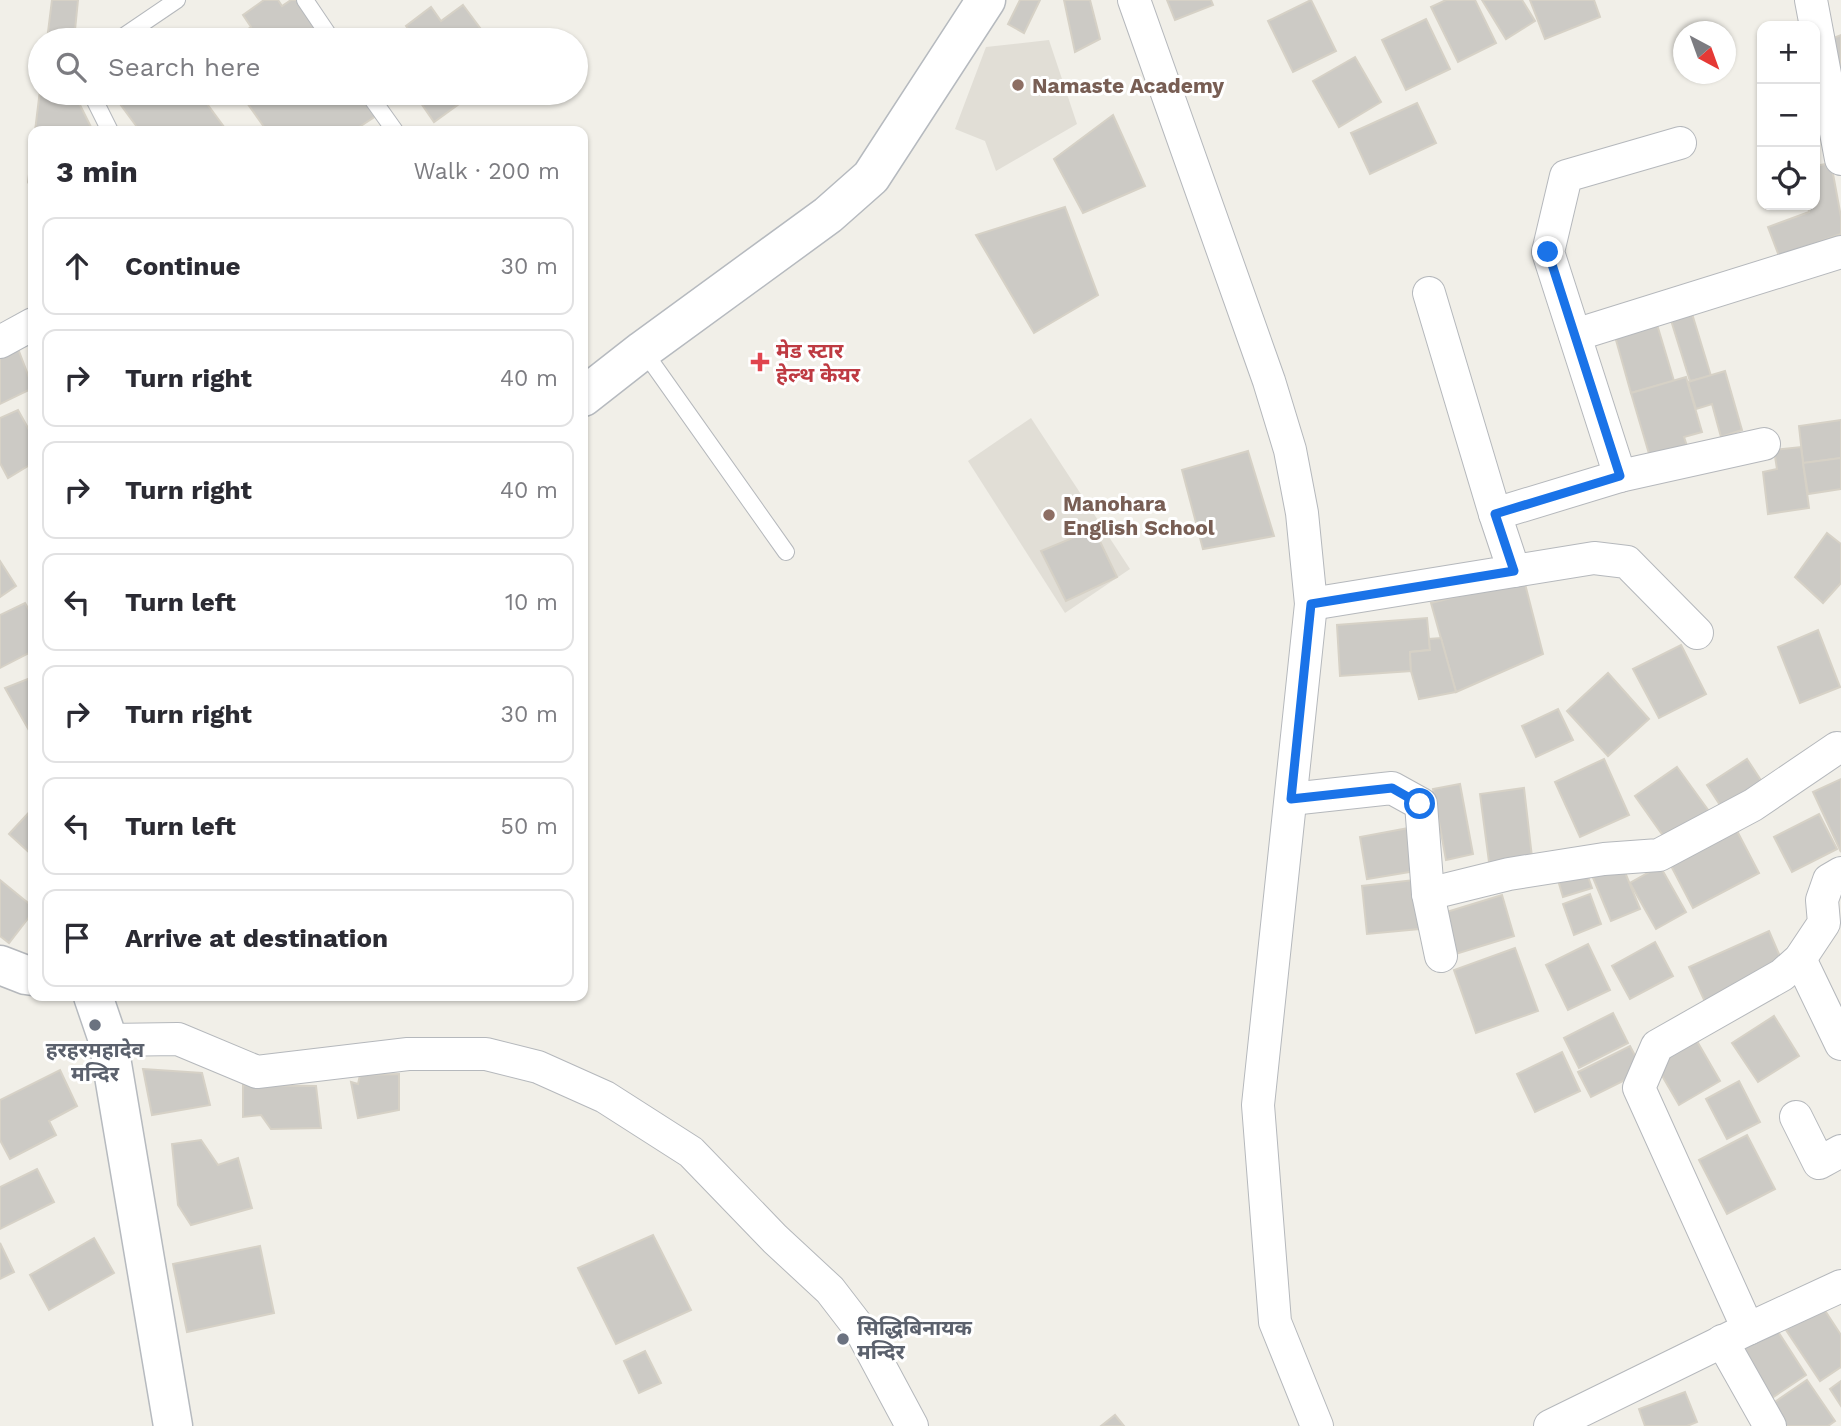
<!DOCTYPE html>
<meta charset="utf-8">
<style>
:root{--surface:#fff;--page:#f2f2f3;--text:#2b2b33;--muted:#7c7c81;--line:#e1e1e2}
body{margin:0;font-family:"Work Sans","Noto Sans Devanagari",sans-serif;background:var(--page);color:var(--text)}
.controls{position:absolute;right:21px;top:21px;display:grid;overflow:hidden;border-radius:14px;box-shadow:0 2px 5px #0004}
.controls button{width:63px;height:63px;display:grid;place-items:center;padding:0;border:0;border-bottom:2px solid var(--line);background:var(--surface);color:var(--text);font:35px sans-serif}
.compass{position:absolute;left:1673px;top:21px;width:63px;height:63px;border-radius:50%;background:var(--surface);box-shadow:0 2px 5px #0004;rotate:139deg}
.stop{position:absolute;width:21px;height:21px;margin:-16px;border:5px solid #1a73e8;border-radius:50%;background:#fff}
.stop.end{background:#1a73e8;border-color:#fff;box-shadow:0 2px 7px #0008}
.list{margin:0;padding:0;list-style:none}
h2{display:flex;justify-content:space-between;align-items:center;height:91px;margin:0;padding:0 28px;font-size:30px}
h2 small{font-size:23px;font-weight:400;color:var(--muted)}
.list li{display:grid;grid-template-columns:46px 1fr auto;gap:21px;align-items:center;box-sizing:border-box;height:98px;margin:0 14px 14px;padding:0 14px;border:2px solid var(--line);border-radius:14px}
.list b{display:block;font-size:26px;white-space:nowrap}
.list em{font-size:23px;font-style:normal;color:var(--muted)}
.icon{flex:none;width:38px;height:38px;fill:none;stroke:currentColor;stroke-width:2;stroke-linecap:round;stroke-linejoin:round}
.map{position:relative;flex:none;width:1841px;height:1426px;overflow:hidden}
.search{position:absolute;background:var(--surface);box-shadow:0 2px 5px #0004;left:28px;top:28px;width:560px;height:77px;display:flex;align-items:center;gap:18px;box-sizing:border-box;padding:0 24px;border-radius:38px;color:var(--muted);font-size:26px}
.panel{position:absolute;background:var(--surface);box-shadow:0 2px 5px #0004;left:28px;top:126px;width:560px;height:875px;border-radius:14px}
.map>svg:first-child{display:block}
.education{fill:#e1ded6}
.building{fill:#cccac5;stroke:#d6d1c6;stroke-width:2}
.lines{fill:none;stroke-linecap:round;stroke-linejoin:round}
.service-casing{stroke:#b5b8bc;stroke-width:18}
.minor-casing{stroke:#b5b8bc;stroke-width:34}
.tertiary-casing{stroke:#b5b8bc;stroke-width:41}
.secondary-casing{stroke:#b6babf;stroke-width:41}
.service{stroke:#fff;stroke-width:16}
.minor{stroke:#fff;stroke-width:32}
.tertiary{stroke:#fff;stroke-width:38}
.secondary{stroke:#fff;stroke-width:38}
.route{stroke:#1a73e8;stroke-width:9}
.education-dot{fill:#8d6e63;stroke:#fff;stroke-width:2.5}
.health-dot{fill:#e0444e;stroke:#fff;stroke-width:2.5}
.worship-dot{fill:#6b7280;stroke:#fff;stroke-width:2.5}
.labels{text-anchor:middle;dominant-baseline:central;stroke-width:6;stroke-linejoin:round;paint-order:stroke}
.education-label{font-size:21px;font-weight:bold;fill:#785e54;stroke:#fff;text-anchor:start}
.health-label{font-size:21px;font-weight:bold;fill:#be3a42;stroke:#fff;text-anchor:start}
.worship-label{font-size:21px;font-weight:bold;fill:#5b616d;stroke:#fff}
</style>
<div class="map">
<svg width="1841" height="1426" viewBox="0 0 1841 1426">
<rect width="100%" height="100%" fill="#f1efe8"/>
<g class="education">
<polygon points="1049,40 1077,124 996,171 985,141 955,129 986,47"/>
<polygon points="1031,418 1130,569 1065,613 968,461"/>
</g>
<g class="building">
<polygon points="52,0 78,0 74,40 47,40"/>
<polygon points="264,0 278,0 282,6 291,0 297,0 324,40 232,40 251,27 243,15"/>
<polygon points="1020,0 1040,0 1024,33 1008,24"/>
<polygon points="1064,0 1090,0 1100,39 1075,52"/>
<polygon points="1167,0 1211,0 1213,5 1175,20"/>
<polygon points="1311,0 1336,51 1293,72 1268,21"/>
<polygon points="1446,0 1475,0 1496,43 1458,62 1431,7"/>
<polygon points="1482,0 1522,0 1535,21 1506,39"/>
<polygon points="1530,0 1594,0 1600,17 1545,39"/>
<polygon points="463,5 489,40 417,40 406,26 431,7 441,21"/>
<polygon points="1426,19 1450,69 1406,90 1382,40"/>
<polygon points="1841,35 1841,75 1823,42"/>
<polygon points="1355,57 1381,102 1339,127 1313,81"/>
<polygon points="40,90 40,93 74,93 93,131 35,131"/>
<polygon points="112,93 199,93 227,131 140,131"/>
<polygon points="240,93 360,93 376,116 353,131 267,131"/>
<polygon points="414,93 451,93 459,104 434,122"/>
<polygon points="1417,103 1436,143 1370,174 1351,133"/>
<polygon points="1113,115 1145,186 1083,213 1054,159"/>
<polygon points="33,143 33,191 28,182"/>
<polygon points="1831,163 1841,217 1841,234 1779,256 1768,227 1809,212 1808,205 1815,205 1815,166"/>
<polygon points="1065,207 1098,295 1034,333 976,235"/>
<polygon points="1690,307 1711,376 1690,381 1669,314"/>
<polygon points="1656,321 1674,381 1631,393 1614,333"/>
<polygon points="17,346 33,388 0,404 0,355"/>
<polygon points="1725,371 1742,430 1721,437 1712,404 1696,409 1688,382"/>
<polygon points="1686,377 1702,432 1684,437 1687,446 1650,457 1631,393"/>
<polygon points="18,410 33,437 33,463 8,478 0,463 0,418"/>
<polygon points="1841,420 1841,458 1803,463 1799,426"/>
<polygon points="1801,447 1809,508 1768,514 1763,472 1777,469 1774,450"/>
<polygon points="1248,451 1274,536 1203,549 1182,470"/>
<polygon points="1841,458 1841,489 1808,494 1803,463"/>
<polygon points="1094,529 1117,577 1066,601 1041,551"/>
<polygon points="1827,533 1841,544 1841,583 1823,603 1795,577"/>
<polygon points="0,561 16,586 0,597"/>
<polygon points="1524,580 1543,654 1456,692 1431,603"/>
<polygon points="25,603 33,617 33,651 0,668 0,615"/>
<polygon points="1427,618 1430,650 1410,652 1411,671 1340,676 1337,625"/>
<polygon points="1818,630 1840,687 1800,703 1778,647"/>
<polygon points="1441,638 1456,692 1419,699 1411,671 1410,652 1430,650 1429,639"/>
<polygon points="1681,645 1706,694 1659,718 1633,669"/>
<polygon points="1608,673 1649,719 1608,756 1567,711"/>
<polygon points="33,677 33,730 30,732 5,688"/>
<polygon points="1558,709 1573,740 1536,757 1522,726"/>
<polygon points="1604,759 1629,815 1580,837 1555,782"/>
<polygon points="1747,759 1762,782 1722,808 1707,785"/>
<polygon points="1677,767 1711,814 1669,844 1635,796"/>
<polygon points="1841,779 1841,852 1813,792"/>
<polygon points="1460,784 1473,854 1446,860 1433,789"/>
<polygon points="1524,788 1532,857 1489,862 1480,794"/>
<polygon points="33,808 33,856 9,834"/>
<polygon points="1819,814 1837,849 1792,872 1774,837"/>
<polygon points="1414,827 1422,870 1367,879 1360,837"/>
<polygon points="1736,829 1759,873 1693,908 1670,864"/>
<polygon points="1620,860 1640,909 1611,921 1591,873"/>
<polygon points="1660,866 1686,912 1656,929 1630,883"/>
<polygon points="1585,868 1592,888 1563,897 1557,877"/>
<polygon points="0,880 33,907 33,912 9,943 0,936"/>
<polygon points="1414,880 1419,929 1367,934 1362,886"/>
<polygon points="1590,894 1601,924 1574,935 1563,904"/>
<polygon points="1502,895 1514,936 1449,956 1437,915"/>
<polygon points="1769,931 1785,968 1706,1004 1689,967"/>
<polygon points="1655,942 1673,976 1630,999 1612,966"/>
<polygon points="1588,944 1610,990 1568,1010 1546,965"/>
<polygon points="1515,948 1538,1011 1476,1033 1454,970"/>
<polygon points="1613,1013 1628,1043 1579,1068 1564,1038"/>
<polygon points="1774,1016 1799,1056 1758,1082 1732,1043"/>
<polygon points="1694,1036 1720,1081 1679,1105 1653,1060"/>
<polygon points="1630,1046 1643,1071 1591,1097 1578,1072"/>
<polygon points="1562,1052 1580,1091 1535,1112 1517,1074"/>
<polygon points="143,1069 202,1073 210,1105 152,1115"/>
<polygon points="60,1070 77,1106 49,1121 56,1135 10,1159 0,1140 0,1100"/>
<polygon points="399,1074 399,1110 358,1118 351,1082 358,1084 360,1075"/>
<polygon points="1739,1081 1760,1122 1727,1139 1706,1099"/>
<polygon points="243,1085 316,1086 321,1128 271,1129 261,1115 243,1117"/>
<polygon points="1747,1135 1775,1189 1727,1214 1699,1160"/>
<polygon points="201,1140 218,1165 238,1158 252,1208 191,1225 178,1205 172,1144"/>
<polygon points="37,1169 54,1202 0,1229 0,1187"/>
<polygon points="653,1235 691,1310 616,1344 578,1268"/>
<polygon points="94,1238 114,1273 49,1310 30,1275"/>
<polygon points="0,1243 14,1272 0,1279"/>
<polygon points="260,1246 274,1313 187,1332 173,1264"/>
<polygon points="1822,1306 1841,1335 1841,1367 1820,1381 1786,1330"/>
<polygon points="1775,1327 1806,1375 1766,1402 1734,1354"/>
<polygon points="645,1351 661,1383 639,1393 624,1361"/>
<polygon points="1807,1380 1835,1421 1828,1426 1778,1426 1766,1408"/>
<polygon points="1841,1381 1841,1406 1830,1389"/>
<polygon points="1685,1392 1697,1422 1687,1426 1645,1426 1639,1409"/>
<polygon points="1115,1415 1124,1426 1101,1426"/>
</g>
<g class="lines">
<defs>
<g id="service">
<polyline points="305,0 332,40"/>
<polyline points="118,40 177,0"/>
<polyline points="91,93 110,131"/>
<polyline points="368,93 395,131"/>
<polyline points="643,350 786,552"/>
</g>
<g id="minor">
<polyline points="1134,0 1269,381 1290,450 1302,513 1311,604 1258,1105 1275,1322 1317,1426"/>
<polyline points="1811,0 1841,159"/>
<polyline points="1429,293 1495,514 1620,476 1764,444"/>
<polyline points="1575,335 1841,252"/>
<polyline points="0,342 33,324"/>
<polyline points="1620,476 1548,252 1566,176 1680,143"/>
<polyline points="1514,571 1594,558 1627,562 1697,633"/>
<polyline points="1311,604 1514,571 1495,514"/>
<polyline points="1291,799 1392,788 1421,804 1428,894 1441,956"/>
<polyline points="1428,894 1509,874 1604,859 1659,855 1753,805 1837,748"/>
<polyline points="1800,959 1841,1044"/>
<polyline points="108,1040 178,1039 257,1072 408,1054 486,1054 538,1067 605,1097 691,1152 775,1239 830,1290 860,1329 912,1426"/>
<polyline points="1796,1117 1819,1163 1841,1151"/>
<polyline points="1748,1329 1639,1088 1657,1046 1782,975 1800,959 1824,923 1822,900 1829,880 1841,873"/>
<polyline points="1722,1341 1770,1426"/>
<polyline points="1550,1426 1748,1329 1841,1286"/>
</g>
<polyline id="tertiary" points="0,965 26,975 33,976"/>
<g id="secondary">
<polyline points="583,397 643,350 828,215 871,177 986,0"/>
<polyline points="93,996 108,1040 173,1426"/>
</g>
</defs>
<use href="#service" class="service-casing"/>
<use href="#minor" class="minor-casing"/>
<use href="#tertiary" class="tertiary-casing"/>
<use href="#secondary" class="secondary-casing"/>
<use href="#service" class="service"/>
<use href="#minor" class="minor"/>
<use href="#tertiary" class="tertiary"/>
<use href="#secondary" class="secondary"/>
</g>
<g class="lines">
<polyline class="route" points="1420,804 1392,788 1291,799 1311,604 1514,571 1495,514 1620,476 1548,252"/>
</g>
<g class="education-dot">
<circle cx="1018" cy="85" r="7"/>
<circle cx="1049" cy="515" r="7"/>
</g>
<path class="health-dot" d="M756.5 351.5h7v7h7v7h-7v7h-7v-7h-7v-7h7z"/>
<g class="worship-dot">
<circle cx="95" cy="1025" r="7"/>
<circle cx="843" cy="1339" r="7"/>
</g>
<g class="labels">
<g class="education-label">
<text x="1032" y="85">Namaste Academy</text>
<text x="1063" y="503">Manohara<tspan x="1063" dy="24">English School</tspan></text>
</g>
<g class="health-label">
<text x="776" y="350">मेड स्टार<tspan x="776" dy="24">हेल्थ केयर</tspan></text>
</g>
<g class="worship-label">
<text x="95" y="1049">हरहरमहादेव<tspan x="95" dy="24">मन्दिर</tspan></text>
<text x="857" y="1327" text-anchor="start">सिद्धिबिनायक<tspan x="857" dy="24">मन्दिर</tspan></text>
</g>
</g>
</svg>
<div class="controls">
<button>+</button>
<button>−</button>
<button><svg class="icon" aria-label="locate" viewBox="0 0 24 24"><circle cx="12" cy="12" r="6"/><path d="M12 2v4M12 18v4M2 12h4M18 12h4"/></svg></button>
</div>
<svg class="compass" viewBox="-18 -18 36 36"><path d="M0-13l5 13h-10z" fill="#e53935"/><path d="M0 13l5-13h-10z" fill="#7c7c81"/></svg>
<div class="stop" style="left:1420px;top:804px"></div>
<div class="stop end" style="left:1548px;top:252px"></div>
<div class="search"><svg class="icon" aria-label="search" viewBox="0 0 24 24"><circle cx="10" cy="10" r="6"/><path d="M15 15l6 6"/></svg>Search here</div>
<section class="panel">
<h2>3 min<small>Walk · 200 m</small></h2>
<ul class="list">
<li><svg class="icon" aria-label="ahead" viewBox="0 0 24 24"><path d="M12 20V5M6 11l6-6 6 6"/></svg><div><b>Continue</b></div><em>30 m</em></li>
<li><svg class="icon" aria-label="right" viewBox="0 0 24 24"><path d="M7 20v-9h11M14 6l5 5-5 5"/></svg><div><b>Turn right</b></div><em>40 m</em></li>
<li><svg class="icon" aria-label="right" viewBox="0 0 24 24"><path d="M7 20v-9h11M14 6l5 5-5 5"/></svg><div><b>Turn right</b></div><em>40 m</em></li>
<li><svg class="icon" aria-label="left" viewBox="0 0 24 24"><path d="M17 20v-9H6M10 6l-5 5 5 5"/></svg><div><b>Turn left</b></div><em>10 m</em></li>
<li><svg class="icon" aria-label="right" viewBox="0 0 24 24"><path d="M7 20v-9h11M14 6l5 5-5 5"/></svg><div><b>Turn right</b></div><em>30 m</em></li>
<li><svg class="icon" aria-label="left" viewBox="0 0 24 24"><path d="M17 20v-9H6M10 6l-5 5 5 5"/></svg><div><b>Turn left</b></div><em>50 m</em></li>
<li><svg class="icon" aria-label="arrive" viewBox="0 0 24 24"><path d="M6 21V4h12l-3 4 3 4H6"/></svg><div><b>Arrive at destination</b></div></li>
</ul>
</section>
</div>
